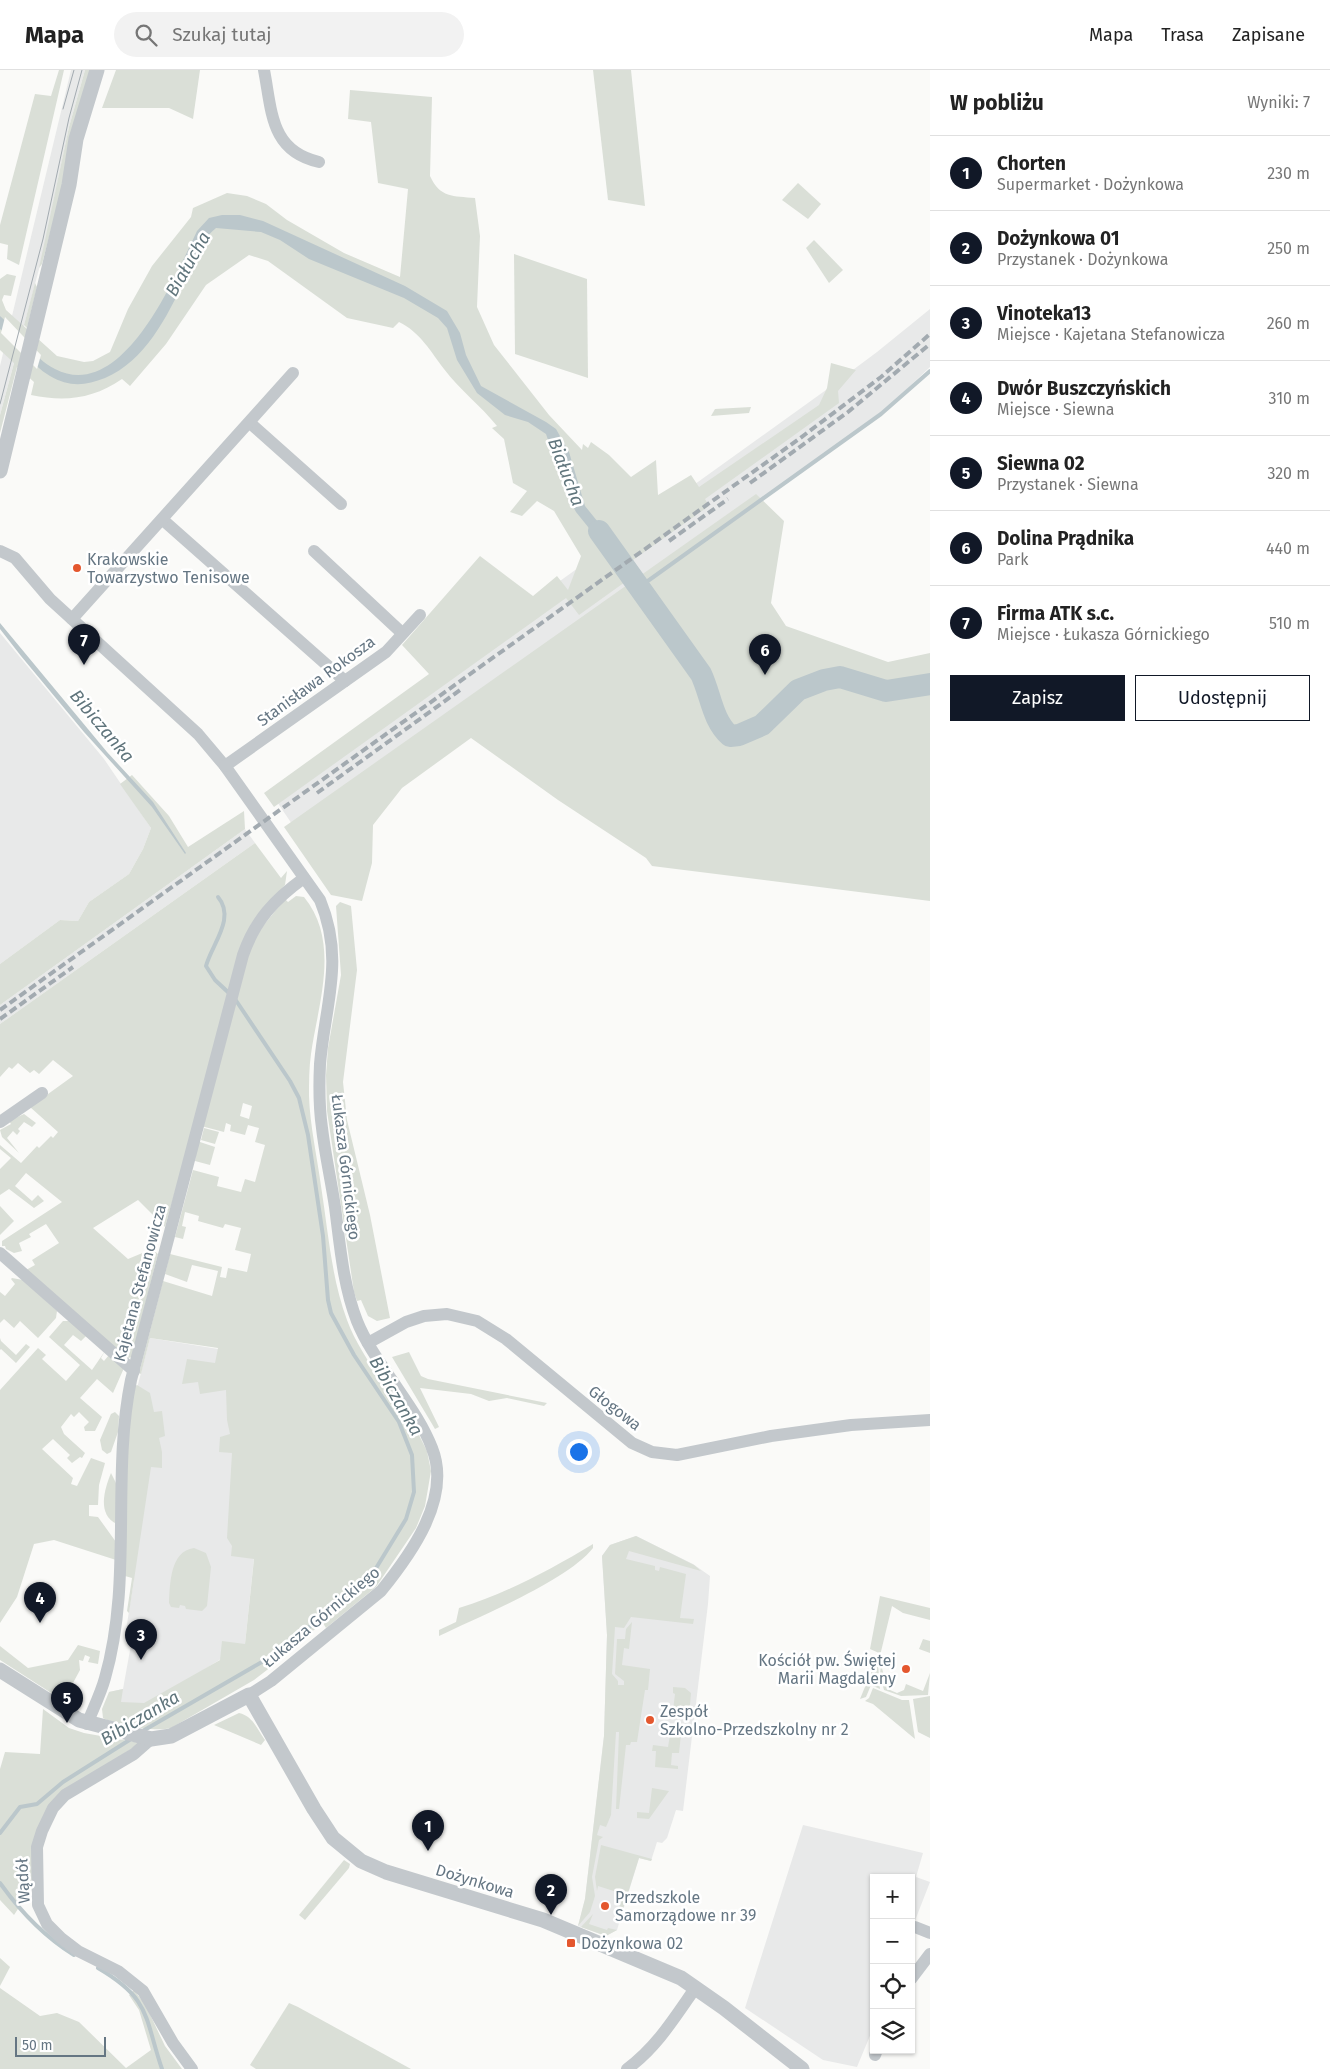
<!DOCTYPE html>
<html lang="pl">
<meta charset="utf-8">
<style>
:root{--surface:#fff;--page:#f2f2f2;--text:#222;--muted:#767676;--line:#e0e0e0;--accent:#111827}
body{margin:0;font-family:"Fira Sans",sans-serif;background:var(--page);color:var(--text)}
.controls{position:absolute;right:15px;bottom:15px;display:grid;overflow:hidden;border-radius:0px;box-shadow:0 1px 4px #0004}
.controls button{width:45px;height:45px;display:grid;place-items:center;padding:0;border:0;border-bottom:1px solid var(--line);background:var(--surface);color:var(--text);font:25px sans-serif}
.scale{position:absolute;left:15px;bottom:12px;width:91px;box-sizing:border-box;padding-left:5px;border:2px solid #657683;border-top:0;font-size:14px;line-height:18px;white-space:nowrap;color:#657683;-webkit-text-stroke:4px #fff;paint-order:stroke}
.you{position:absolute;left:578px;top:1381px;width:18px;height:18px;margin:-12px;border:4px solid #fff;border-radius:50%;background:#1a73e8;box-shadow:0 0 0 8px #1a73e833}
.badge{display:grid;place-items:center;width:32px;height:32px;border-radius:50%;background:var(--accent);color:#fff;font-size:16px;font-weight:700}
.pin{position:absolute;translate:-50% -41px;filter:drop-shadow(0 1px 2px #0008)}
.pin::after{content:'';position:absolute;top:26px;width:18px;height:15px;background:inherit;clip-path:polygon(0 0,100% 0,50% 100%)}
.list{margin:0;padding:0;list-style:none}
h2{display:flex;justify-content:space-between;align-items:center;height:65px;margin:0;padding:0 20px;font-size:21px}
h2 small{font-size:16px;font-weight:400;color:var(--muted)}
.list li{display:grid;grid-template-columns:32px 1fr auto;gap:15px;align-items:center;box-sizing:border-box;height:75px;padding:0 20px;border-top:1px solid var(--line)}
.list b{display:block;font-size:19px;white-space:nowrap}
.list p{margin:0;font-size:16px;white-space:nowrap;color:var(--muted)}
.list em{font-size:16px;font-style:normal;color:var(--muted)}
.actions{display:flex;gap:10px;padding:15px 20px}
.actions a{flex:1;padding:11px 0;border:1px solid var(--accent);border-radius:0px;text-align:center;font-size:18px;color:var(--accent)}
.actions .main{background:var(--accent);color:#fff}
.icon{flex:none;width:28px;height:28px;fill:none;stroke:currentColor;stroke-width:2;stroke-linecap:round;stroke-linejoin:round}
.map{position:relative;flex:none;width:930px;height:1999px;overflow:hidden}
header{display:flex;align-items:center;gap:30px;box-sizing:border-box;height:70px;padding:0 25px;background:var(--surface);border-bottom:1px solid var(--line)}
header strong{font-size:24px}
nav{display:flex;gap:28px;margin-inline-start:auto;font-size:18px}
.search{width:350px;height:45px;background:var(--page);display:flex;align-items:center;gap:12px;box-sizing:border-box;padding:0 18px;border-radius:28px;color:var(--muted);font-size:19px}
main{display:flex}
aside{flex:1;background:var(--surface)}
.map>svg:first-child{display:block}
.built{fill:#e8e9e9}
.green{fill:#dadfd7;fill-rule:evenodd}
.water{fill:#bbc7cb}
.pier{fill:#fafaf8}
.lines{fill:none;stroke-linecap:round;stroke-linejoin:round}
.stream{stroke:#bbc7cb;stroke-width:4}
.river{stroke:#bbc7cb;stroke-width:22}
.minor{stroke:#c3c8cc;stroke-width:12}
.tertiary{stroke:#c3c8cc;stroke-width:15}
.tram{stroke:#a2aab0;stroke-width:1}
.rail{stroke:#a2aab0;stroke-width:4;stroke-dasharray:8 4;stroke-linecap:butt}
.poi-dot{fill:#e4572e;stroke:#fff;stroke-width:2}
.labels{text-anchor:middle;dominant-baseline:central;stroke-width:5;stroke-linejoin:round;paint-order:stroke}
.poi-label{font-size:16px;fill:#657683;stroke:#fff;text-anchor:start}
.street-label{font-size:16px;fill:#657683;stroke:#fff}
.water-label{font-size:18px;font-style:italic;fill:#60757c;stroke:#fff}
</style>
<header>
<strong>Mapa</strong>
<div class="search"><svg class="icon" aria-label="search" viewBox="0 0 24 24"><circle cx="10" cy="10" r="6"/><path d="M15 15l6 6"/></svg>Szukaj tutaj</div>
<nav><a>Mapa</a><a>Trasa</a><a>Zapisane</a></nav>
</header>
<main>
<div class="map">
<svg width="930" height="1999" viewBox="0 0 930 1999">
<rect width="100%" height="100%" fill="#fafaf8"/>
<g class="built">
<polygon points="71,0 85,0 69,57 42,188 0,345 0,296"/>
<polygon points="930,239 930,297 889,336 781,416 294,757 269,720 826,320 877,282"/>
<polygon points="0,563 104,689 151,758 143,779 129,804 89,832 78,851 60,850 0,894"/>
<polygon points="245,759 255,773 0,954 0,935"/>
<polygon points="150,1268 237,1282 230,1364 254,1488 245,1574 184,1612 145,1633 126,1639 109,1622 123,1619 132,1569 125,1567 134,1509 134,1330"/>
<polygon points="636,1466 693,1494 710,1506 708,1534 683,1741 676,1740 667,1768 662,1773 657,1772 651,1791 639,1788 617,1860 606,1866 578,1856 585,1829 604,1666 607,1565 602,1486 610,1475"/>
<polygon points="803,1755 923,1783 916,1807 930,1812 911,1861 911,1808 874,1808 874,1956 857,1997 823,1990 745,1938"/>
</g>
<g class="green">
<polygon points="59,0 64,0 19,195 7,189 8,175 0,173 0,155 35,24 51,26"/>
<polygon points="85,0 93,0 42,194 39,198 69,57"/>
<polygon points="116,0 200,0 193,49 169,38 102,38"/>
<polygon points="593,0 631,0 645,136 608,130"/>
<path d="M350,20L432,27L430,106C440,128 453,126 475,128L480,166L477,237L494,275L549,345L582,380L583,374L588,378L591,372L609,385L631,407L656,390L658,425L691,405L699,417L819,335L827,318L831,293L856,300L838,321L839,333L705,429L709,436L633,490L639,502L579,545L566,528L274,737L264,723L429,604L402,575L480,486L533,526L557,506L568,520L581,486L554,441L537,431L522,446L510,442L527,421L513,413L504,369L492,358L497,356C481,336 460,320 444,299C431,282 420,262 399,252L393,258L347,248L268,191L249,185L206,215L166,274L130,316L122,309C93,329 65,332 31,325L34,312L17,297L0,363V345L14,293L0,280V209L7,204L16,206L11,226L4,225L2,230L6,240L57,286L84,292L93,291L110,282L128,239L152,196L191,147L193,138L227,123L247,126L266,134L287,150L344,183L400,207L408,119L378,113L371,52L348,49Z"/>
<polygon points="798,113 821,134 808,149 782,130"/>
<polygon points="814,170 843,200 829,213 806,178"/>
<polygon points="514,184 587,209 588,308 515,284"/>
<polygon points="35,213 37,217 27,258 24,255"/>
<polygon points="751,337 749,343 711,346 715,339"/>
<polygon points="756,424 784,451 771,533 786,556 888,592 930,583 930,831 652,796 646,788 558,730 471,668 402,718 373,755 372,793 362,831 331,825 284,757"/>
<polygon points="132,705 169,746 188,777 244,741 245,759 0,935 0,894 60,850 78,851 89,832 129,804 143,779 151,758 120,714"/>
<polygon points="255,773 281,808 287,801 285,815 251,854 165,1157 138,1130 93,1158 128,1189 152,1179 158,1184 132,1287 124,1289 26,1200 35,1195 32,1190 59,1173 46,1154 29,1164 31,1167 19,1173 22,1181 14,1183 6,1179 5,1176 2,1176 2,1171 62,1132 26,1103 15,1116 32,1131 38,1125 44,1131 34,1138 9,1119 0,1125 0,1099 11,1088 0,1079 0,1075 21,1093 37,1076 39,1078 51,1066 53,1068 58,1062 30,1037 73,1006 53,990 39,1004 34,1000 30,1003 18,993 12,999 9,997 0,1007 0,954"/>
<path d="M296,826L304,827C341,872 318,934 311,984C309,998 309,1012 309,1026C310,1056 317,1086 321,1116C328,1160 331,1207 347,1250C355,1272 369,1292 382,1312L386,1310L416,1359L427,1381L431,1401L425,1436L416,1458L376,1517L326,1558L323,1553L297,1573L298,1576L254,1610L171,1658C156,1662 117,1656 103,1648L102,1639L109,1622L123,1619L121,1632L144,1633L220,1590L222,1571L245,1574L254,1489L231,1486L232,1476L227,1468L232,1383L219,1382L220,1367L230,1364L227,1350L226,1320L200,1324L198,1312L182,1314L187,1289L215,1293L218,1278L150,1268L141,1304L139,1303L163,1211L212,1226L218,1201L192,1195L187,1212L165,1204L170,1184L222,1197L220,1207L226,1208L228,1198L247,1202L251,1184L235,1180L241,1158L225,1154L223,1158L198,1151L199,1146L185,1142L182,1156L186,1157L183,1169L175,1167L193,1100L219,1107L217,1116L241,1122L245,1109L255,1112L265,1075L255,1072L259,1058L248,1055L245,1065L230,1061L231,1055L226,1053L224,1062L201,1056L250,872L285,829L288,832ZM243,1033L252,1036L249,1049L240,1046Z"/>
<polygon points="340,832 351,836 357,900 343,1012 347,1050 370,1145 390,1248 377,1251 368,1246 361,1230 357,1231 354,1222 327,1041 326,1005 328,978 341,905 336,836"/>
<polygon points="24,1044 36,1053 32,1057 24,1052 18,1059 20,1061 17,1065 13,1061 7,1068 19,1083 2,1067 0,1060 11,1054 9,1051"/>
<polygon points="204,1058 219,1062 215,1074 201,1070"/>
<polygon points="197,1071 215,1077 210,1095 195,1091"/>
<polygon points="0,1136 14,1151 0,1165"/>
<polygon points="12,1208 23,1210 57,1241 56,1248 38,1268 20,1251 14,1258 4,1249 0,1253 0,1222 5,1226 15,1214 11,1209"/>
<polygon points="63,1251 71,1251 87,1265 81,1271 73,1265 64,1275 92,1300 105,1281 101,1288 104,1291 109,1285 124,1298 113,1323 97,1309 80,1328 102,1347 95,1361 85,1361 84,1357 89,1352 79,1342 74,1347 71,1344 61,1357 64,1364 85,1383 82,1388 80,1387 72,1393 67,1388 70,1385 53,1369 42,1379 73,1408 71,1414 77,1416 91,1388 105,1393 99,1415 98,1435 89,1435 89,1446 98,1447 116,1472 116,1490 54,1470 34,1474 17,1527 0,1553 0,1320 38,1278 46,1285 42,1289 66,1311 80,1295 49,1267"/>
<polygon points="0,1268 1,1271 16,1285 26,1274 30,1277 16,1293 1,1279 0,1280"/>
<polygon points="409,1282 421,1306 428,1309 547,1333 544,1336 507,1328 489,1331 471,1324 420,1318 439,1357 435,1359 392,1287"/>
<polygon points="137,1315 150,1323 154,1342 162,1341 165,1366 159,1368 162,1382 162,1398 151,1397 129,1543 127,1541 132,1508 125,1506 127,1355 135,1316"/>
<polygon points="115,1342 119,1346 118,1362 111,1382 107,1384 102,1380 100,1370 111,1344"/>
<path d="M111,1403L116,1413L117,1454C97,1445 104,1420 111,1403Z"/>
<polygon points="636,1466 694,1495 701,1501 629,1481 626,1489 655,1496 655,1500 659,1501 660,1497 686,1504 680,1548 694,1549 693,1554 631,1547 624,1558 615,1557 612,1604 618,1611 618,1615 624,1615 624,1611 615,1604 617,1569 625,1569 626,1559 632,1552 629,1579 624,1578 622,1595 650,1599 648,1620 645,1620 637,1672 631,1672 630,1675 626,1675 619,1739 616,1739 619,1662 616,1662 611,1745 606,1757 600,1755 597,1765 603,1767 599,1770 592,1807 595,1826 590,1842 578,1856 585,1829 604,1666 607,1565 602,1486 610,1475"/>
<path d="M593,1474V1478C567,1511 480,1546 439,1566V1560L456,1552L459,1538C507,1523 550,1500 593,1474Z"/>
<path d="M194,1478L206,1483L211,1497L207,1536L202,1541L186,1539L185,1536L180,1535L179,1538L171,1537L169,1533C170,1514 170,1481 194,1478Z"/>
<polygon points="880,1526 930,1538 930,1550 903,1543 892,1536 878,1594 880,1619 871,1615 866,1627 860,1629 879,1583 870,1579"/>
<polygon points="923,1569 930,1571 930,1583 919,1579"/>
<polygon points="78,1575 100,1581 98,1594 88,1592 90,1587 85,1585 83,1591 79,1590 80,1600 67,1624 73,1629 70,1635 0,1590 0,1576 28,1598 68,1590"/>
<polygon points="881,1594 884,1606 889,1608 887,1613 890,1620 897,1623 904,1620 906,1614 923,1621 930,1603 928,1625 901,1626 884,1620 880,1605"/>
<polygon points="673,1617 685,1618 691,1623 689,1647 676,1647 677,1641 673,1640 675,1624 673,1623"/>
<polygon points="873,1618 902,1630 909,1630 915,1669 873,1634 865,1631 869,1628"/>
<polygon points="930,1626 930,1668 918,1662 913,1629"/>
<polygon points="43,1639 69,1658 84,1663 140,1673 64,1723 34,1782 31,1819 14,1845 0,1830 0,1699 5,1682 40,1684"/>
<path d="M239,1643C253,1646 257,1659 265,1670L261,1675L214,1655Z"/>
<polygon points="675,1654 682,1655 679,1683 672,1683 671,1695 678,1696 678,1699 655,1697 656,1681 652,1681 653,1675 668,1677 671,1659 674,1660"/>
<polygon points="652,1718 669,1721 649,1749 637,1748 637,1742 649,1743"/>
<polygon points="601,1775 652,1789 651,1791 639,1788 621,1845 617,1844 623,1824 598,1816 597,1821 595,1807"/>
<polygon points="344,1790 350,1794 349,1798 305,1850 299,1845"/>
<polygon points="593,1844 589,1854 607,1860 608,1858 617,1860 606,1866 581,1857"/>
<polygon points="0,1888 10,1897 0,1916"/>
<polygon points="0,1918 40,1946 57,1943 79,1952 126,1998 151,1980 139,1940 129,1925 134,1920 145,1934 165,1976 182,1999 0,1999"/>
<polygon points="289,1933 298,1937 411,1999 256,1999 250,1995"/>
</g>
<g class="water">
<path d="M222,145H240L263,151L405,216L447,241L460,263L466,285L481,316L546,352L556,359L569,382L585,436L602,457L619,482L611,491L605,478L576,442L566,423L546,364L528,352L505,345L477,323L457,290L447,258L438,248L404,228L309,189L280,170L261,162L216,158C197,174 195,188 185,209C167,247 145,291 105,308C85,316 69,317 50,306C31,295 17,273 0,259V246C18,262 33,288 55,299C123,334 175,206 197,161L209,148Z"/>
<polygon points="0,553 107,682 153,732 186,783 185,784 152,737 84,662 21,586 0,559"/>
</g>
<polygon class="pier" points="5,247 41,285 37,299 1,263"/>
<g class="lines">
<g class="stream">
<polyline points="638,518 881,344 930,301"/>
<path d="M218,827C236,848 212,874 206,896L215,910L230,924"/>
<polyline points="141,1662 267,1589 367,1513 406,1449 414,1422 412,1385 399,1352 354,1285 331,1243 328,1230 323,1166 308,1065 299,1028 290,1011 235,929"/>
<polyline points="0,1763 20,1737 37,1734 63,1712 131,1669"/>
<path d="M0,1813C20,1841 45,1867 74,1885"/>
<path d="M98,1898C151,1929 144,1946 162,1999"/>
</g>
<path class="river" d="M599,461L701,604C711,625 712,650 730,666L739,665L762,655L798,620L824,610L840,607L886,621L930,614"/>
<g class="minor">
<path d="M264,0C272,41 270,81 319,92"/>
<polyline points="250,353 341,434"/>
<polyline points="163,450 345,611"/>
<path d="M0,481L15,488L50,529L198,664L225,696L320,830C345,890 325,934 320,994C319,1015 319,1037 322,1058C325,1084 331,1110 335,1137C340,1175 343,1215 357,1251C367,1276 384,1298 398,1319C411,1338 424,1357 432,1378C452,1428 411,1484 381,1521L271,1611L249,1625"/>
<polyline points="314,481 402,563"/>
<polyline points="72,549 293,303"/>
<polyline points="225,696 386,582 420,545"/>
<polyline points="0,1052 42,1023"/>
<polyline points="0,1183 134,1301"/>
<polyline points="368,1273 406,1252 424,1246 447,1244 477,1251 506,1269 632,1373 652,1382 677,1385 771,1366 851,1355 930,1350"/>
<path d="M87,1654C93,1639 101,1623 105,1608C133,1511 111,1407 131,1310L243,885C255,850 275,829 304,808"/>
<polyline points="151,1669 134,1684 65,1725 53,1738 42,1761 37,1777 38,1835 47,1854 61,1868 78,1881 118,1901 143,1921 173,1973 192,1999"/>
<polyline points="915,1857 930,1863"/>
<polyline points="911,1909 930,1884"/>
<polyline points="875,1985 877,1980"/>
<path d="M627,1999C657,1977 675,1947 696,1917"/>
</g>
<g class="tertiary">
<polyline points="0,401 69,115 76,69 97,0"/>
<polyline points="0,1600 79,1650 151,1669 171,1666 249,1625 314,1739 333,1768 361,1791 386,1802 543,1850 681,1908 724,1938 802,1999"/>
</g>
<g class="tram">
<polyline points="63,39 74,0"/>
<polyline points="0,334 43,169 69,48 82,0"/>
</g>
<g class="rail">
<polyline points="750,413 848,342 930,274"/>
<polyline points="669,471 728,429"/>
<polyline points="317,723 463,618"/>
<polyline points="0,940 799,369 881,307 930,264"/>
<polyline points="0,949 73,897"/>
</g>
</g>
<g class="poi-dot">
<circle cx="77" cy="498" r="5"/>
<circle cx="906" cy="1599" r="5"/>
<circle cx="650" cy="1650" r="5"/>
<circle cx="605" cy="1836" r="5"/>
<rect x="566" y="1868" width="10" height="10" rx="2.5"/>
</g>
<g class="labels">
<g class="poi-label">
<text x="87" y="489">Krakowskie<tspan x="87" dy="18">Towarzystwo Tenisowe</tspan></text>
<text x="896" y="1590" text-anchor="end">Kościół pw. Świętej<tspan x="896" dy="18">Marii Magdaleny</tspan></text>
<text x="660" y="1641">Zespół<tspan x="660" dy="18">Szkolno-Przedszkolny nr 2</tspan></text>
<text x="615" y="1827">Przedszkole<tspan x="615" dy="18">Samorządowe nr 39</tspan></text>
<text x="581" y="1873">Dożynkowa 02</text>
</g>
<g class="street-label">
<text transform="translate(316 611) rotate(-36)">Stanisława Rokosza</text>
<text transform="translate(346 1097) rotate(83)">Łukasza Górnickiego</text>
<text transform="translate(140 1213) rotate(-75)">Kajetana Stefanowicza</text>
<text transform="translate(615 1338) rotate(38)">Głogowa</text>
<text transform="translate(321 1547) rotate(-40)">Łukasza Górnickiego</text>
<text transform="translate(23 1811) rotate(-93)">Wądół</text>
<text transform="translate(475 1811) rotate(17)">Dożynkowa</text>
</g>
<g class="water-label">
<text transform="translate(188 194) rotate(-60)">Białucha</text>
<text transform="translate(566 402) rotate(69)">Białucha</text>
<text transform="translate(102 656) rotate(50)">Bibiczanka</text>
<text transform="translate(396 1326) rotate(60)">Bibiczanka</text>
<text transform="translate(140 1648) rotate(-31)">Bibiczanka</text>
</g>
</g>
</svg>
<div class="controls">
<button>+</button>
<button>−</button>
<button><svg class="icon" aria-label="locate" viewBox="0 0 24 24"><circle cx="12" cy="12" r="6"/><path d="M12 2v4M12 18v4M2 12h4M18 12h4"/></svg></button>
<button><svg class="icon" aria-label="layers" viewBox="0 0 24 24"><path d="M12 4l9 5-9 5-9-5zM3 14l9 5 9-5"/></svg></button>
</div>
<div class="scale">50 m</div>
<div class="you"></div>
<div class="pin badge" style="left:428px;top:1781px">1</div>
<div class="pin badge" style="left:551px;top:1845px">2</div>
<div class="pin badge" style="left:141px;top:1590px">3</div>
<div class="pin badge" style="left:40px;top:1553px">4</div>
<div class="pin badge" style="left:67px;top:1653px">5</div>
<div class="pin badge" style="left:765px;top:605px">6</div>
<div class="pin badge" style="left:84px;top:595px">7</div>
</div>
<aside>
<h2>W pobliżu<small>Wyniki: 7</small></h2>
<ul class="list">
<li><span class="badge">1</span><div><b>Chorten</b><p>Supermarket · Dożynkowa</p></div><em>230 m</em></li>
<li><span class="badge">2</span><div><b>Dożynkowa 01</b><p>Przystanek · Dożynkowa</p></div><em>250 m</em></li>
<li><span class="badge">3</span><div><b>Vinoteka13</b><p>Miejsce · Kajetana Stefanowicza</p></div><em>260 m</em></li>
<li><span class="badge">4</span><div><b>Dwór Buszczyńskich</b><p>Miejsce · Siewna</p></div><em>310 m</em></li>
<li><span class="badge">5</span><div><b>Siewna 02</b><p>Przystanek · Siewna</p></div><em>320 m</em></li>
<li><span class="badge">6</span><div><b>Dolina Prądnika</b><p>Park</p></div><em>440 m</em></li>
<li><span class="badge">7</span><div><b>Firma ATK s.c.</b><p>Miejsce · Łukasza Górnickiego</p></div><em>510 m</em></li>
</ul>
<div class="actions"><a class="main">Zapisz</a><a>Udostępnij</a></div>
</aside>
</main>
